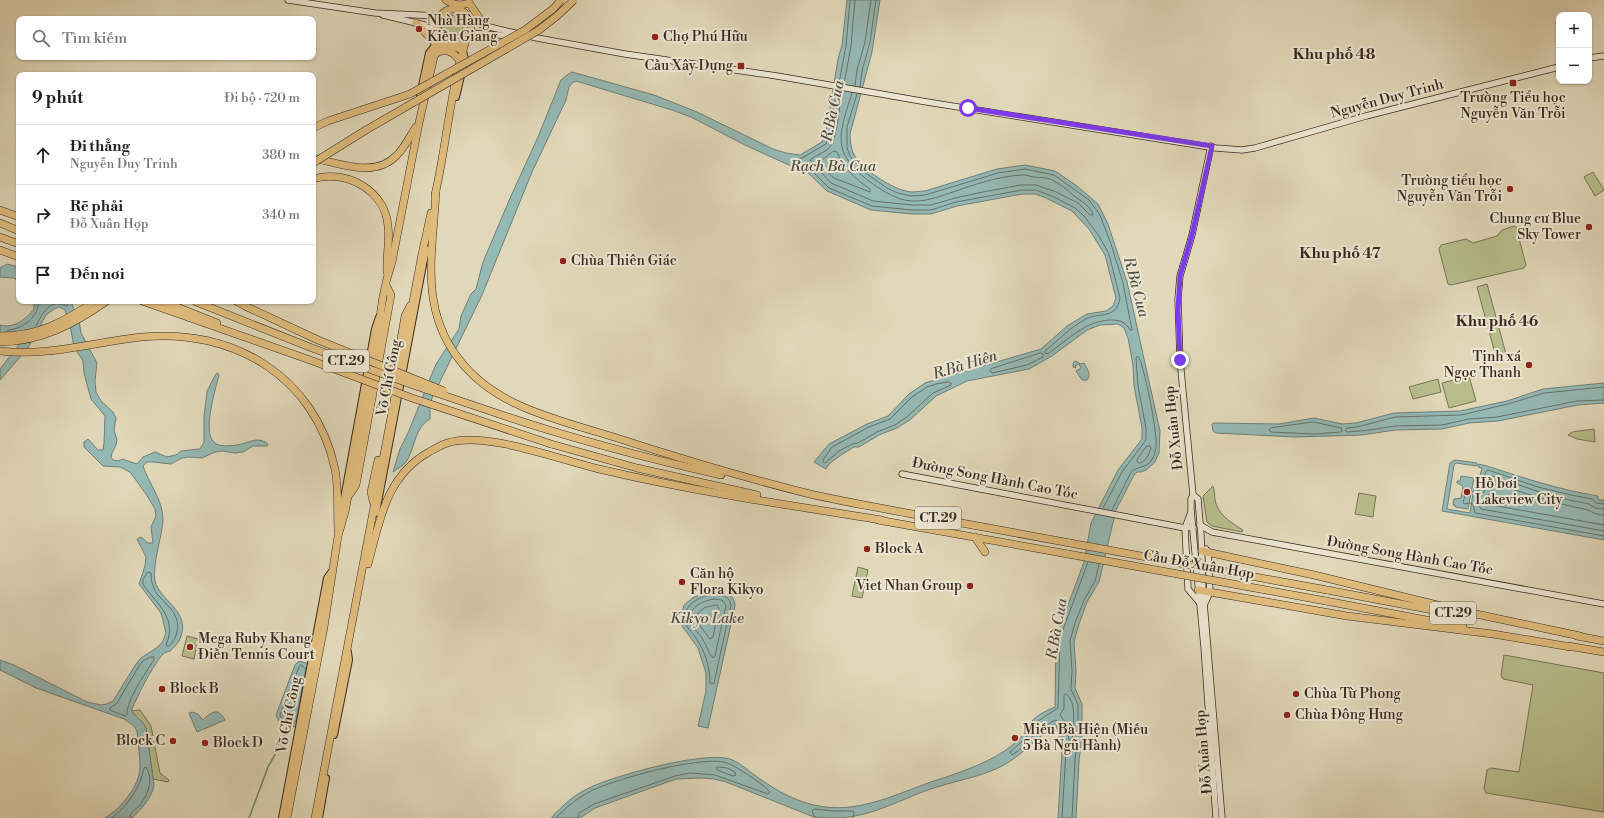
<!DOCTYPE html>
<html lang="vi">
<meta charset="utf-8">
<style>
:root{--surface:#fff;--page:#f2f2f2;--text:#202124;--muted:#757577;--line:#e0e0e0}
body{margin:0;font-family:"Libre Bodoni",serif;background:var(--page);color:var(--text)}
.controls{position:absolute;right:12px;top:12px;display:grid;overflow:hidden;border-radius:8px;box-shadow:0 1px 3px #0004}
.controls button{width:36px;height:36px;display:grid;place-items:center;padding:0;border:0;border-bottom:1px solid var(--line);background:var(--surface);color:var(--text);font:20px sans-serif}
.stop{position:absolute;width:12px;height:12px;margin:-9px;border:3px solid #7c3aed;border-radius:50%;background:#fff}
.stop.end{background:#7c3aed;border-color:#fff;box-shadow:0 1px 4px #0008}
.list{margin:0;padding:0;list-style:none}
h2{display:flex;justify-content:space-between;align-items:center;height:52px;margin:0;padding:0 16px;font-size:17px}
h2 small{font-size:13px;font-weight:400;color:var(--muted)}
.list li{display:grid;grid-template-columns:26px 1fr auto;gap:12px;align-items:center;box-sizing:border-box;height:60px;padding:0 16px;border-top:1px solid var(--line)}
.list b{display:block;font-size:15px;white-space:nowrap}
.list p{margin:0;font-size:13px;white-space:nowrap;color:var(--muted)}
.list em{font-size:13px;font-style:normal;color:var(--muted)}
.icon{flex:none;width:22px;height:22px;fill:none;stroke:currentColor;stroke-width:2;stroke-linecap:round;stroke-linejoin:round}
.map{position:relative;flex:none;width:1604px;height:818px;overflow:hidden}
.search{position:absolute;background:var(--surface);box-shadow:0 1px 3px #0004;left:16px;top:16px;width:300px;height:44px;display:flex;align-items:center;gap:10px;box-sizing:border-box;padding:0 14px;border-radius:8px;color:var(--muted);font-size:15px}
.panel{position:absolute;background:var(--surface);box-shadow:0 1px 3px #0004;left:16px;top:72px;width:300px;height:232px;border-radius:8px}
.map>svg:first-child{display:block}
.green{fill:#b7be8c;stroke:#777456}
.water{fill:#95b9b5;stroke:#6f7f79}
.lines{fill:none;stroke-linecap:round;stroke-linejoin:round}
.shore{stroke:#66716a;stroke-width:1}
.stream{stroke:#6f7f79;stroke-width:1.5}
.secondary-casing{stroke:#372920;stroke-width:7}
.primary-casing{stroke:#372920;stroke-width:8}
.highway-casing{stroke:#372920;stroke-width:8}
.secondary{stroke:#ece6d2;stroke-width:5.5}
.primary{stroke:#e0bc7c;stroke-width:6}
.highway{stroke:#e0bc7c;stroke-width:7}
.highway-bridge-casing{stroke:#372920;stroke-width:8;stroke-linecap:butt}
.highway-bridge{stroke:#e0bc7c;stroke-width:7}
.route{stroke:#7c3aed;stroke-width:5}
.poi-dot{fill:#8f2418;stroke:#ece6d2;stroke-width:1.5}
.labels{text-anchor:middle;dominant-baseline:central;stroke-width:4;stroke-linejoin:round;paint-order:stroke}
.shield{fill:#ece6d2;stroke:#6d6255;stroke-width:1}
.shield-label{font-size:13px;font-weight:bold;fill:#372920}
.poi-label{font-size:14px;fill:#372920;stroke:#ece6d2;text-anchor:start}
.street-label{font-size:14px;fill:#372920;stroke:#ece6d2}
.neighbourhood-label{font-size:15px;font-weight:bold;fill:#372920;stroke:#ece6d2}
.water-label{font-size:15px;font-style:italic;fill:#4e4d45;stroke:#ece6d2}
</style>
<div class="map">
<svg width="1604" height="818" viewBox="0 0 1604 818">
<rect width="100%" height="100%" fill="#e1d8b9"/>
<filter id="stains"><feTurbulence type="fractalNoise" baseFrequency=".005" numOctaves="4"/><feColorMatrix values="0 0 0 0 .2 0 0 0 0 .09 0 0 0 0 .02 0 0 0 .5 -.17"/></filter>
<radialGradient id="worn" r=".72"><stop offset=".6" stop-color="#630" stop-opacity="0"/><stop offset="1" stop-color="#630" stop-opacity=".3"/></radialGradient>
<g class="green">
<circle cx="452" cy="26" r="11"/>
<polygon points="1593,172 1604,190 1595,196 1584,177"/>
<polygon points="1514,226 1516,227 1526,265 1524,268 1451,285 1448,284 1439,249 1441,245 1466,239 1473,243 1497,236 1502,230"/>
<polygon points="1487,284 1506,354 1496,357 1477,287"/>
<polygon points="1469,376 1476,401 1449,408 1442,383"/>
<polygon points="1438,379 1441,392 1413,399 1409,387"/>
<polygon points="1594,429 1595,442 1577,439 1568,435 1572,432"/>
<path d="M1213,486C1215,491 1214,498 1216,504C1220,516 1233,524 1243,530L1242,532L1212,526L1207,522L1203,496Z"/>
<polygon points="1359,493 1376,496 1373,517 1355,514"/>
<polygon points="858,567 868,570 862,598 852,596"/>
<polygon points="187,636 198,639 194,659 182,656"/>
<polygon points="1504,655 1604,673 1604,812 1486,793 1484,789 1487,770 1491,768 1519,772 1533,685 1503,679 1501,675"/>
<polygon points="140,710 151,726 160,773 169,780 168,782 153,779 146,728 130,711"/>
</g>
<g class="water">
<path d="M847,0H880L872,52L850,134C850,141 851,147 853,153C861,169 894,191 912,192C916,192 920,191 925,191L997,169L1025,165L1055,171L1077,186L1098,204L1108,224L1127,282L1160,431L1159,453L1155,462L1146,470L1141,472H1137L1134,475L1116,510L1099,582L1087,602L1079,624L1074,642L1076,670L1075,688L1082,704V737L1079,761L1076,818H1058L1062,751L1056,724C1038,737 1023,754 1004,765C984,776 959,780 937,787C901,798 873,818 833,818C821,818 815,818 804,813L726,782L714,779L702,778L676,779L595,808L580,818H551C563,805 575,794 591,787C617,775 704,751 730,759C741,763 750,772 760,779C787,798 816,811 850,807C877,804 903,792 928,783C955,774 982,766 1006,750C1011,746 1018,741 1022,736C1027,731 1028,724 1034,719C1039,714 1048,710 1055,707L1056,637L1084,562L1091,523L1118,470L1142,439V428L1134,386L1133,365L1128,338L1124,328L1118,324L1100,325L1087,330L1052,356L1029,369L967,381L936,396L911,419L897,428L879,435L859,447H854L841,455L829,464L826,469L814,462L829,444L867,424L888,416L909,394L925,383L1041,349L1067,326L1087,314L1106,311L1113,306L1116,298L1105,255L1089,229L1072,211L1044,197L1035,194H1022L957,206L931,214H912L871,210L827,191L804,169L793,167L743,144L691,117L672,110L576,81L572,83L569,87L566,100L532,172L482,295L432,398L430,405V419C414,428 415,449 406,462C403,466 397,469 393,472L400,449L408,433L436,364L459,329L461,316L471,294L476,289L483,262L511,196L538,137L561,80L567,75L572,72L654,95L697,112L773,149L786,153L800,155L822,142L826,132L838,59L842,45Z"/>
<polygon points="7,264 19,267 19,282 14,278 0,277 0,268"/>
<path d="M34,301H73L72,305L79,321L81,333L97,363L95,381L96,392L101,401L113,412L116,418L114,430L117,440L116,445L112,453L111,457L113,460L118,461L122,459L137,464L143,457L155,452L167,457L176,455L181,451L200,449L204,442V417L207,391L216,374L218,373L219,375C216,388 201,434 215,443C220,447 230,446 236,445C248,444 257,435 268,444L267,446H253L243,452L235,453L222,451L215,452L202,458L188,457L182,458L171,464L153,462H147L143,466C149,484 163,500 163,520C162,537 152,565 155,581C160,601 190,611 181,636C180,641 174,648 170,651C167,652 165,652 162,655C149,672 140,691 131,711L143,723L146,728L154,785C152,798 141,809 132,818H105C121,808 139,787 140,768C140,756 138,743 137,731L134,726L124,719L36,688L0,670V660L14,665L87,702L101,705L107,704L113,701L136,664L141,658L158,647L163,641L166,633L161,613L139,584L145,566L146,557L137,539L141,537L148,543H153L151,527L156,516L155,509L146,494L130,472L120,467L103,466L84,447V442L88,439L98,450H103L104,443L105,416L91,399L84,373L83,361L74,347L70,325L65,310L59,307L54,309L46,315L28,348L0,380V369L19,345V341L0,334V325C14,329 26,319 34,309Z"/>
<path d="M1075,361L1081,364L1084,363C1087,369 1092,374 1087,380H1082L1076,371L1081,368L1079,364L1075,366L1076,368L1073,367V363Z"/>
<polygon points="1604,383 1604,403 1578,405 1498,421 1469,423 1442,429 1395,430 1362,435 1295,437 1216,433 1213,431 1212,424 1214,423 1279,424 1314,418 1342,424 1356,423 1394,413 1460,411 1507,401 1543,389"/>
<path d="M1455,460L1477,463L1476,466L1456,463L1454,465L1447,509L1470,513L1474,487L1477,488L1482,468L1478,467V464L1487,466C1524,478 1560,490 1598,496V500H1604V540L1442,511L1450,463Z"/>
<polygon points="1461,476 1474,478 1468,509 1455,507 1455,505 1453,505 1454,499 1461,498 1463,486 1457,483 1457,481 1460,481"/>
<path d="M718,590C727,591 735,596 735,606L708,728L698,726L706,691V673L698,648L682,626V613L684,605L694,597L709,591Z"/>
<polygon points="299,661 306,663 310,666 297,726 293,727 280,723 276,715 295,665"/>
<path d="M192,712L198,714L203,720C210,713 218,706 225,720L197,732L189,713Z"/>
</g>
<g class="lines">
<g class="shore">
<polyline points="839,83 846,46 850,0"/>
<polyline points="844,84 851,46 855,0"/>
<polyline points="855,86 857,70 865,42 871,0"/>
<polyline points="860,87 862,71 870,42 876,0"/>
<path d="M837,90L830,132L826,144L802,158L792,159V163L807,166L829,188L872,206L912,210H931L956,202L1022,190H1036L1054,197L1075,208L1084,216L1099,236L1109,254L1120,298C1119,303 1118,306 1115,310C1106,317 1097,314 1088,318C1071,326 1059,340 1045,351V353L1046,354L1049,353C1069,339 1084,322 1109,320C1119,320 1125,321 1130,330H1132L1123,283L1111,244L1100,215L1089,200L1054,175L1025,169L998,173L925,195L911,196L898,193L887,188L864,172L856,163L850,156L847,148V127L857,94"/>
<path d="M842,91C839,105 838,140 828,149C823,153 815,156 810,160L831,183L873,201L912,205H931L955,198L983,192L1021,185H1036L1056,192L1078,203L1090,215H1093C1091,206 1081,201 1074,196C1068,190 1060,184 1052,180C1047,177 1041,178 1035,177C1031,177 1027,175 1023,175C998,176 973,185 950,193C938,197 924,202 911,201C897,200 885,192 873,184C831,154 838,137 852,93"/>
<path d="M834,151L837,152C844,169 856,179 870,189V192L834,178L828,173L820,162Z"/>
<path d="M36,326C43,313 49,298 67,306L69,301"/>
<path d="M7,331C11,329 16,329 20,327C29,322 40,313 38,301"/>
<polygon points="1041,353 1043,354 1043,357 1027,365 992,373 990,371 991,369"/>
<polygon points="949,382 951,383 951,385 933,393 908,416 895,425 877,432 858,443 852,444 839,451 825,463 823,462 823,460 832,447 869,427 890,419 912,397 927,387 936,384"/>
<polyline points="1604,387 1544,393 1508,404 1461,415 1395,417 1357,427 1347,428 1345,430 1347,432 1370,430 1395,426 1442,425 1469,419 1497,417 1577,401 1604,400"/>
<polygon points="1314,422 1341,428 1342,431 1341,432 1314,434 1271,432 1269,430 1271,428"/>
<path d="M1147,446H1150L1151,448C1149,455 1145,463 1138,463L1137,460Z"/>
<polyline points="1604,504 1596,503 1592,499 1571,495 1538,487 1488,470 1486,471 1480,490 1474,492 1467,490 1463,502 1464,504 1469,503 1473,504 1475,513 1604,536"/>
<path d="M1103,508L1122,472L1146,440V428L1138,386L1136,358L1138,356C1144,364 1157,431 1156,443C1156,449 1155,456 1151,461C1146,468 1137,466 1131,472L1112,510"/>
<polyline points="1604,509 1595,508 1589,504 1569,500 1537,491 1492,476 1490,478 1484,492 1475,498 1481,509 1604,531"/>
<path d="M1604,515C1593,515 1591,510 1584,509C1553,503 1525,493 1496,484L1484,501L1486,504L1604,525"/>
<path d="M148,572L151,573C151,581 153,588 157,594C161,599 166,603 170,608C181,620 180,636 168,647L166,645C178,617 156,604 143,584V580Z"/>
<path d="M718,594C724,595 730,598 731,605L714,683L712,684L710,683C710,667 705,651 696,638C694,634 689,631 687,626C678,606 701,594 718,594Z"/>
<path d="M714,599L722,600L726,605L715,656L713,658C708,653 706,644 702,638C699,634 693,628 691,623C686,608 702,601 714,599Z"/>
<polygon points="717,605 719,608 713,637 710,639 697,622 697,614 704,608"/>
<path d="M151,657H154V660C146,672 126,701 127,715L125,716L110,710V708L117,703L139,666L143,661Z"/>
<polygon points="301,665 306,669 296,721 293,723 282,719 280,715 299,667"/>
<path d="M1066,694C1069,696 1073,703 1073,707C1074,713 1074,738 1071,741L1069,740L1065,722L1060,715L1064,708V696Z"/>
<polygon points="718,767 727,768 735,772 736,775 733,776 717,770 716,768"/>
<path d="M112,818C128,805 140,788 144,768L146,767C154,780 148,795 139,806C135,810 130,812 130,818"/>
<path d="M556,818C567,806 579,797 593,790C619,778 696,757 724,762C734,764 764,785 770,792L768,794L715,775L690,773L675,776L594,804L579,813L578,818"/>
<polyline points="815,818 812,811 814,809 833,811 853,811 854,813 853,818"/>
<path d="M1062,818L1066,751L1059,722L1056,720L1053,721C1047,725 1040,730 1034,735C1027,742 1021,750 1012,755L1010,752L1026,738L1031,727L1038,721L1058,708L1060,638L1088,562"/>
<polyline points="1072,818 1075,760 1078,737 1078,705 1071,689 1072,670 1070,641 1075,623 1084,600 1095,581 1099,564"/>
</g>
<polyline class="stream" points="249,818 268,767 282,742 288,724"/>
<defs>
<g id="secondary">
<polyline points="288,0 375,13 440,16"/>
<polyline points="383,15 437,28"/>
<polyline points="470,20 485,26 537,38 625,54 777,76 927,102 1216,148 1242,150 1255,148 1366,116 1559,67"/>
<polyline points="469,33 513,36"/>
<polyline points="1589,58 1604,56"/>
<polyline points="1211,146 1192,235 1180,276 1178,299 1180,360 1193,495 1191,499 1191,510 1204,647 1216,818"/>
<polyline points="902,474 1185,528 1193,527"/>
<polyline points="1193,495 1198,499 1201,535 1203,591 1222,818"/>
<polyline points="1191,512 1185,528 1188,589 1199,602"/>
<polyline points="1200,525 1212,532 1604,604"/>
<polyline points="1205,603 1210,592 1208,552 1206,549"/>
</g>
<g id="primary">
<polyline points="456,97 465,59 463,51"/>
<polyline points="422,102 420,95 429,53 436,44"/>
<polyline points="376,513 426,249"/>
<polyline points="340,520 375,329 379,317"/>
<polyline points="334,735 349,660 348,652"/>
<polyline points="282,818 327,578 332,571"/>
<polyline points="319,818 326,778"/>
</g>
<g id="highway">
<path d="M446,0C453,5 461,6 469,3"/>
<polyline points="469,3 485,26"/>
<circle cx="454" cy="26" r="17"/>
<polyline points="416,23 436,44 450,45 463,50"/>
<path d="M434,56C442,46 453,51 459,60"/>
<path d="M313,158C339,163 375,179 397,155C405,147 410,136 416,127"/>
<path d="M313,179C346,169 385,190 388,226C390,241 386,257 387,272"/>
<path d="M436,191C433,250 419,307 458,358C495,408 560,420 617,438C679,458 742,477 806,493C840,501 874,507 907,513C962,523 1016,533 1070,543"/>
<path d="M435,195C447,143 450,89 467,37"/>
<polyline points="0,210 19,217"/>
<polyline points="0,223 19,231"/>
<polyline points="0,237 19,244"/>
<polyline points="0,250 19,257"/>
<polyline points="142,301 310,360"/>
<polyline points="162,301 217,323"/>
<polyline points="236,301 245,306"/>
<path d="M0,336C38,336 64,322 95,301"/>
<path d="M0,342C41,342 74,324 107,301"/>
<path d="M0,351C48,357 94,342 142,337C233,328 315,376 335,469C339,489 337,510 338,530"/>
<polyline points="397,362 405,316 410,306"/>
<path d="M499,414C572,439 646,458 721,475"/>
<polyline points="551,444 637,468 757,495"/>
<polyline points="350,494 356,485 391,295 386,285"/>
<polyline points="373,501 371,492 378,460"/>
<polyline points="878,520 1068,554"/>
<polyline points="975,537 985,552"/>
<polyline points="1202,551 1314,575 1462,611 1580,636"/>
<path d="M368,564C380,520 386,476 429,452C436,448 444,443 451,442C488,432 561,460 599,469C692,491 787,505 882,520"/>
<polyline points="1198,590 1347,616 1493,634 1571,647"/>
<polyline points="1327,590 1454,614"/>
<polyline points="1326,601 1463,627"/>
<polyline points="1577,636 1604,641"/>
<polyline points="1568,646 1604,652"/>
<path d="M287,818L324,627L338,536L345,512L380,327C380,305 385,283 392,262L419,123L439,34"/>
<polyline points="315,818 422,254 431,213"/>
</g>
</defs>
<use href="#secondary" class="secondary-casing"/>
<use href="#primary" class="primary-casing"/>
<use href="#highway" class="highway-casing"/>
<use href="#secondary" class="secondary"/>
<use href="#primary" class="primary"/>
<use href="#highway" class="highway"/>
<defs>
<g id="highway-bridge">
<polyline points="313,128 328,121 410,94 525,30 553,9 561,0"/>
<polyline points="313,163 366,130 539,30 557,16 574,0"/>
<polyline points="194,301 312,348 413,385 499,414"/>
<polyline points="245,306 318,340 444,391"/>
<polyline points="310,360 412,398 551,444"/>
<polyline points="1070,543 1327,590"/>
<polyline points="1068,554 1326,601"/>
</g>
</defs>
<use href="#highway-bridge" class="highway-bridge-casing"/>
<use href="#highway-bridge" class="highway-bridge"/>
</g>
<g class="lines">
<polyline class="route" points="968,108 1212,146 1192,235 1180,276 1178,310 1180,360"/>
</g>
<g class="poi-dot">
<circle cx="419" cy="29" r="4"/>
<circle cx="655" cy="37" r="4"/>
<rect x="737" y="62" width="8" height="8" rx="2"/>
<rect x="1509" y="79" width="8" height="8" rx="2"/>
<circle cx="1510" cy="189" r="4"/>
<circle cx="1589" cy="227" r="4"/>
<circle cx="563" cy="261" r="4"/>
<circle cx="1529" cy="365" r="4"/>
<circle cx="1467" cy="492" r="4"/>
<circle cx="867" cy="549" r="4"/>
<circle cx="682" cy="582" r="4"/>
<circle cx="970" cy="586" r="4"/>
<circle cx="190" cy="647" r="4"/>
<circle cx="162" cy="689" r="4"/>
<circle cx="1296" cy="694" r="4"/>
<circle cx="1287" cy="715" r="4"/>
<circle cx="1015" cy="738" r="4"/>
<circle cx="173" cy="741" r="4"/>
<circle cx="205" cy="743" r="4"/>
</g>
<g class="labels">
<g class="shield">
<rect x="323" y="350" width="46" height="22" rx="3"/>
<rect x="915" y="507" width="46" height="22" rx="3"/>
<rect x="1430" y="602" width="46" height="22" rx="3"/>
</g>
<g class="shield-label">
<text x="346" y="361">CT.29</text>
<text x="938" y="518">CT.29</text>
<text x="1453" y="613">CT.29</text>
</g>
<g class="poi-label">
<text x="427" y="21">Nhà Hàng<tspan x="427" dy="16">Kiều Giang</tspan></text>
<text x="663" y="37">Chợ Phú Hữu</text>
<text x="733" y="66" text-anchor="end">Cầu Xây Dựng</text>
<text x="1513" y="98" text-anchor="middle">Trường Tiểu học<tspan x="1513" dy="16">Nguyễn Văn Trỗi</tspan></text>
<text x="1502" y="181" text-anchor="end">Trường tiểu học<tspan x="1502" dy="16">Nguyễn Văn Trỗi</tspan></text>
<text x="1581" y="219" text-anchor="end">Chung cư Blue<tspan x="1581" dy="16">Sky Tower</tspan></text>
<text x="571" y="261">Chùa Thiên Giác</text>
<text x="1521" y="357" text-anchor="end">Tịnh xá<tspan x="1521" dy="16">Ngọc Thanh</tspan></text>
<text x="1475" y="484">Hồ bơi<tspan x="1475" dy="16">Lakeview City</tspan></text>
<text x="875" y="549">Block A</text>
<text x="690" y="574">Căn hộ<tspan x="690" dy="16">Flora Kikyo</tspan></text>
<text x="962" y="586" text-anchor="end">Viet Nhan Group</text>
<text x="198" y="639">Mega Ruby Khang<tspan x="198" dy="16">Điền Tennis Court</tspan></text>
<text x="170" y="689">Block B</text>
<text x="1304" y="694">Chùa Từ Phong</text>
<text x="1295" y="715">Chùa Đông Hưng</text>
<text x="1023" y="730">Miếu Bà Hiện (Miếu<tspan x="1023" dy="16">5 Bà Ngũ Hành)</tspan></text>
<text x="165" y="741" text-anchor="end">Block C</text>
<text x="213" y="743">Block D</text>
</g>
<g class="street-label">
<text transform="translate(1387 99) rotate(-15)">Nguyễn Duy Trinh</text>
<text transform="translate(389 378) rotate(-79)">Võ Chí Công</text>
<text transform="translate(1174 428) rotate(-96)">Đỗ Xuân Hợp</text>
<text transform="translate(995 479) rotate(11)">Đường Song Hành Cao Tốc</text>
<text transform="translate(1410 556) rotate(10)">Đường Song Hành Cao Tốc</text>
<text transform="translate(1199 565) rotate(10)">Cầu Đỗ Xuân Hợp</text>
<text transform="translate(289 715) rotate(-79)">Võ Chí Công</text>
<text transform="translate(1204 752) rotate(-95)">Đỗ Xuân Hợp</text>
</g>
<g class="neighbourhood-label">
<text x="1334" y="54">Khu phố 48</text>
<text x="1340" y="253">Khu phố 47</text>
<text x="1497" y="321">Khu phố 46</text>
</g>
<g class="water-label">
<text transform="translate(833 111) rotate(-78)">R.Bà Cua</text>
<text x="833" y="166">Rạch Bà Cua</text>
<text transform="translate(1136 287) rotate(75)">R.Bà Cua</text>
<text transform="translate(965 365) rotate(-17)">R.Bà Hiên</text>
<text x="707" y="618">Kikyo Lake</text>
<text transform="translate(1057 629) rotate(-80)">R.Bà Cua</text>
</g>
</g>
<rect width="100%" height="100%" filter="url(#stains)"/>
<rect width="100%" height="100%" fill="url(#worn)"/>
</svg>
<div class="controls">
<button>+</button>
<button>−</button>
</div>
<div class="stop" style="left:968px;top:108px"></div>
<div class="stop end" style="left:1180px;top:360px"></div>
<div class="search"><svg class="icon" aria-label="search" viewBox="0 0 24 24"><circle cx="10" cy="10" r="6"/><path d="M15 15l6 6"/></svg>Tìm kiếm</div>
<section class="panel">
<h2>9 phút<small>Đi bộ · 720 m</small></h2>
<ul class="list">
<li><svg class="icon" aria-label="ahead" viewBox="0 0 24 24"><path d="M12 20V5M6 11l6-6 6 6"/></svg><div><b>Đi thẳng</b><p>Nguyễn Duy Trinh</p></div><em>380 m</em></li>
<li><svg class="icon" aria-label="right" viewBox="0 0 24 24"><path d="M7 20v-9h11M14 6l5 5-5 5"/></svg><div><b>Rẽ phải</b><p>Đỗ Xuân Hợp</p></div><em>340 m</em></li>
<li><svg class="icon" aria-label="arrive" viewBox="0 0 24 24"><path d="M6 21V4h12l-3 4 3 4H6"/></svg><div><b>Đến nơi</b></div></li>
</ul>
</section>
</div>
